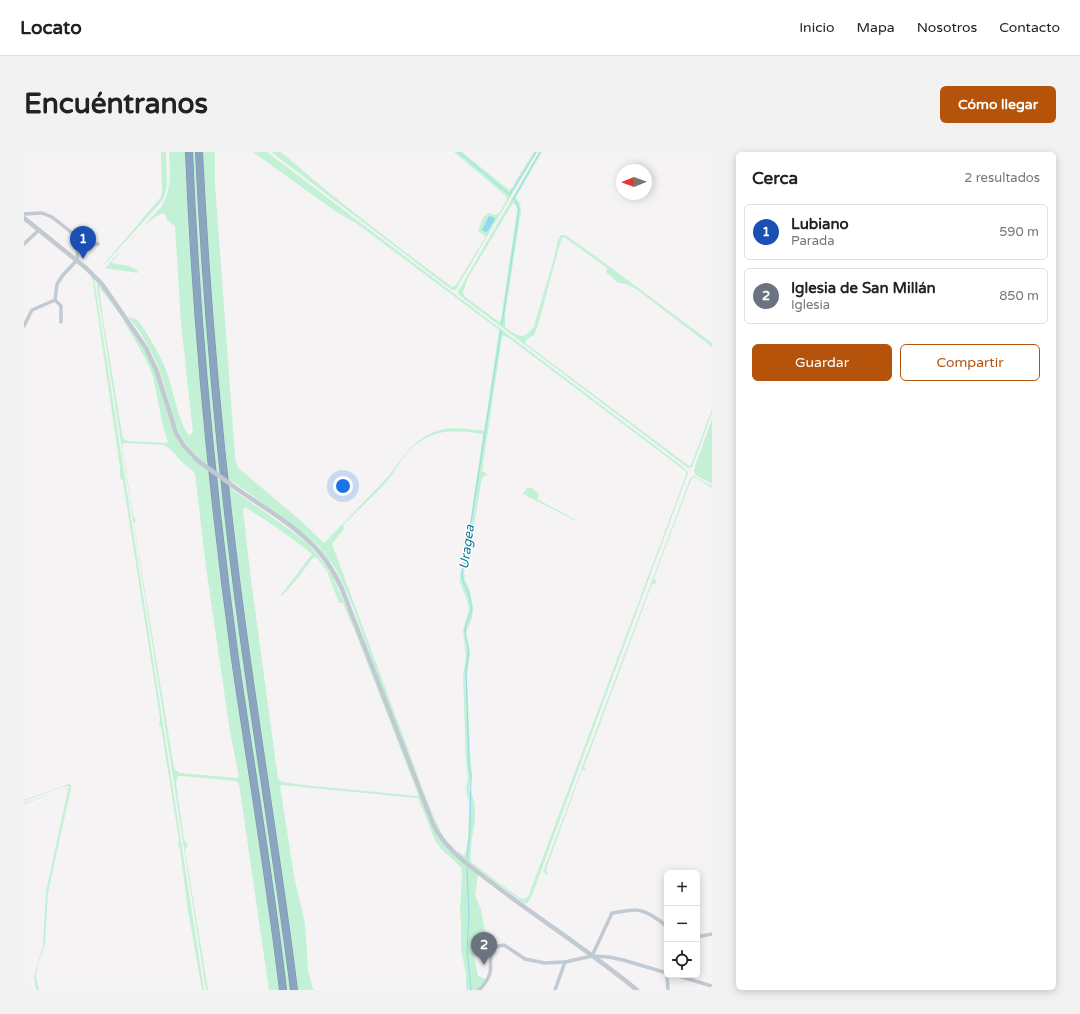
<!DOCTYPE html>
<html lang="es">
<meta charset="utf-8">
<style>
:root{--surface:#fff;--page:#f2f2f2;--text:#222;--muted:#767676;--line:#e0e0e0;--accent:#b45309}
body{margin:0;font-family:"Varela Round",sans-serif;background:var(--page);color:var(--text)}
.controls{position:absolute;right:12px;bottom:12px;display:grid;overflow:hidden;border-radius:6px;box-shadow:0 2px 10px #0003}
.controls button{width:36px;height:36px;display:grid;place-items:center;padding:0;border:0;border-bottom:1px solid var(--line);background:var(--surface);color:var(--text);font:20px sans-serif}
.compass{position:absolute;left:592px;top:12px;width:36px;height:36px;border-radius:50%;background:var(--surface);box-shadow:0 2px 10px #0003;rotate:269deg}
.you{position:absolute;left:319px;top:334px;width:14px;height:14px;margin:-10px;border:3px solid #fff;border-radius:50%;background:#1a73e8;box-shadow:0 0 0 6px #1a73e833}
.badge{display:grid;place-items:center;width:26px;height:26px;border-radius:50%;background:var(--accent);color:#fff;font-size:13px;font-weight:700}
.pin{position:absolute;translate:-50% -33px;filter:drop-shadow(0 1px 2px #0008)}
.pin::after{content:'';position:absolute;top:21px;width:14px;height:12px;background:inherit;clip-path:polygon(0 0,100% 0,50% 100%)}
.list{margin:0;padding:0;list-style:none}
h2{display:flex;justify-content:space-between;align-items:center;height:52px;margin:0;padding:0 16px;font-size:17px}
h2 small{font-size:13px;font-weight:400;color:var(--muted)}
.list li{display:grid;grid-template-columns:26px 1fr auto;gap:12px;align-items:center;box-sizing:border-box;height:56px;margin:0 8px 8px;padding:0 8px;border:1px solid var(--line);border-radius:6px}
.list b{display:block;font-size:15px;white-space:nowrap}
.list p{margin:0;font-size:13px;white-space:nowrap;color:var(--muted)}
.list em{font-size:13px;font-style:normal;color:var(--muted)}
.actions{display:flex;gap:8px;padding:12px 16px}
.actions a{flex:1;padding:9px 0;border:1px solid var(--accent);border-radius:6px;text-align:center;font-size:14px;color:var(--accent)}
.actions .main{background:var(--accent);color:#fff}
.icon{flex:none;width:22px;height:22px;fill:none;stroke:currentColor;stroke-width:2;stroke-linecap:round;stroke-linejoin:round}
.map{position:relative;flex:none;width:688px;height:838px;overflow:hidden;border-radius:6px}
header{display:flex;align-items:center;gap:24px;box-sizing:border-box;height:56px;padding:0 20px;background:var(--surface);border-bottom:1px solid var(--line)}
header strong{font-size:19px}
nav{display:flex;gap:22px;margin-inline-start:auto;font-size:14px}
.intro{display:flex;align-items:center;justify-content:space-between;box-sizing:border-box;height:96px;padding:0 24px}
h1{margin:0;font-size:28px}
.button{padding:10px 18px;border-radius:6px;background:var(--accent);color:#fff;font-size:14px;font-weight:700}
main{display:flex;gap:24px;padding:0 24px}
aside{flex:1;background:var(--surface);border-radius:6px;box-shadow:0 2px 10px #0003}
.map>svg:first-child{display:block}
.green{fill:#c3f1d5;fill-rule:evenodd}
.water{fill:#90daee}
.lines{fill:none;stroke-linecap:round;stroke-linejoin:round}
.stream{stroke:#90daee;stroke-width:1}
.motorway-casing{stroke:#7690ad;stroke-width:8}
.minor{stroke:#c1cad2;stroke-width:3.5}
.tertiary{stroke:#c1cad2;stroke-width:4.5}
.motorway{stroke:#8ba5c1;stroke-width:7}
.tertiary-bridge{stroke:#c1cad2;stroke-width:4.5}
.labels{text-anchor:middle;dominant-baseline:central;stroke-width:3;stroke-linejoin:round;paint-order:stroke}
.water-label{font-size:13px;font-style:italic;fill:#0c7c9b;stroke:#fff}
</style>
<header>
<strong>Locato</strong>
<nav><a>Inicio</a><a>Mapa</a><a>Nosotros</a><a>Contacto</a></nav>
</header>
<div class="intro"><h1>Encuéntranos</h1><a class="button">Cómo llegar</a></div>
<main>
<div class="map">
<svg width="688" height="838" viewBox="0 0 688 838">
<rect width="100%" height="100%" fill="#f5f3f3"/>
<g class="green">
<polygon points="137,0 142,0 143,33 141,42 138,49 80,113 80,112 137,45 138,39"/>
<path d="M145,0H161C170,176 185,353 210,528C225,631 243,734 256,838H245L215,632L212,629L158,624H154L152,631L160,688L164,693L161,698L184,838H182L73,136V130H75C93,156 113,182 127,210C144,245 140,285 174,311L173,304C150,282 150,264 141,236C134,211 122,185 104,165H106L113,168L116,171C127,188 138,205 144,224C150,240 154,270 165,283L169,281L157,171L151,74L142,67V63L139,61C123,66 99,97 88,110L87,111L105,114L113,118L114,121L81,116L137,55C148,37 146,21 145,0ZM75,135L97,164L121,206L129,224L139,275L144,289L143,291L104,289L99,287L79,167ZM100,291L140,293C148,297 153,305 159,311C163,315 168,317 171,322L182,415L206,580L215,625L212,626L156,621L151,618L149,610L110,372L112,368L109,363L98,293Z"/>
<path d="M167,0H173L189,240L268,838H262C243,690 217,542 199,393C184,262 175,131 167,0Z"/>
<path d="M179,0H191V32L211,304L213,314L219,320L277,369L299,390H301C321,369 341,349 361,328C376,312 385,291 406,282C423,273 442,277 460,279L475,178L335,73L311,59L229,0H243L659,315L664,321L508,743L504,751L501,752L434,702L435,699L438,703H441L444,687L445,651L442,638L444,625L442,609L439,524L442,505L439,478L445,458L443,448L436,430V423L442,399L459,282C432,278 411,276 389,295C379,304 373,316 365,327C351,343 334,358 319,373L320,377L308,392C334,460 358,529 384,597C394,624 403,651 415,676C418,683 423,692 430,695L428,696L416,681L411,670L359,538L329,455L319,432L311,416L294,394L282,383L208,329L209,338L272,382L284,392L301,412L309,425L326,463L407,673C420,697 432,706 454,721L451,744L457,757L464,797L449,798L454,824L462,827L453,838H442V822L437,797V769L436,759L438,722L437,715L417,697L411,688L394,646L257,633L256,634L270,724L281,771L284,818L289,837L292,838H274C261,736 244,634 230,532C205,355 187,178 179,0ZM480,184L485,186L656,315L662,320V323L504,745L500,747L496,746L447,710C444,686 459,659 445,637L448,624L446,598L443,524L446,503L442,481L448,466L449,454L446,439L441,428L440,420L446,396L458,326L460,324L464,323L458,319L478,185ZM221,355L255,377L288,402L257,443L258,444L274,426L288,407L292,405L303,419L315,451H319L332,482L394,642L393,644L288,634L259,630L254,627L226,420L219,357Z"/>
<path d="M247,0H257C312,48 370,92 428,135L432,133L461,86V84L454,79L459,66L464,61L472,63L476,60L483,47L481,43L430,0H438L485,38L489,35L491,30L510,0H513L435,132L432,138H428Z"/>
<path d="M515,0H518L492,45L496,51L497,59L481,163V175C494,184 499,190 510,174L530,106L534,88L537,83H541L574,106L688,191V195L611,136L602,132L594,131L582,120L583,116L540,85L538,86L535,95L514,173L510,183L503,187L501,191L665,314L667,313L688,257V261L668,315L664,316L435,143L434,140L436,136ZM489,51L492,53L493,58L477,167L475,170L440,144L439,139L444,126Z"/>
<polygon points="66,122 70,126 180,838 178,838 163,752 156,696 154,694 155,688 137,575 135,574 136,566 99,329 96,325 96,316 69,130"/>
<polygon points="688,267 688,332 672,323 670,320 671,314"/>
<polygon points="670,324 688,334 688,336 672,326 669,326 667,328 630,426 633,431 628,432 560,615 562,618 558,618 522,717 524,723 519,720 666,327"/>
<polygon points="503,336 508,336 515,342 513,347 552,368 552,369 499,342"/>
<polygon points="45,632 47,633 47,636 24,741 21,792 14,812 12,824 15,838 12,838 10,825 19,793 22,739 44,638 41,637 0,652 0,651 45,636 45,634 38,635 0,649 0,648"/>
</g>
<polygon class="water" points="465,64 469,65 471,67 464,79 461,80 458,78"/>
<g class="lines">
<g class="stream">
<polyline points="435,0 486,43"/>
<polyline points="486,42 512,0"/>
<polyline points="490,46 516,0"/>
<polyline points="478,172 495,58 493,52 489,46"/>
<polyline points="443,707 446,679 447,623 445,614 442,518 445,498 441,480 442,472 448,457 444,440 439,429 438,421 441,408 477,179"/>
<polyline points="443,716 445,764 443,798 447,838"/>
</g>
<defs>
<g id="motorway">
<path d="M165,0C172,169 188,339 211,507C227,617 246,727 259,838"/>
<path d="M175,0C182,142 194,285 212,427C229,564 253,701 270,838"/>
</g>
</defs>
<use href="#motorway" class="motorway-casing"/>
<g class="minor">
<polyline points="0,62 18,61 28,65 52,84 54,94 53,108 39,123 33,132 31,148 8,158 0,174"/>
<polyline points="0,92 15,78"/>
<polyline points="54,94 74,92"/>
<polyline points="31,148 37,154 37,170"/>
<polyline points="673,785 688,782"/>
<path d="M568,804L588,761C596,760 604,758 611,758C622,758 636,768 643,775"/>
<polyline points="643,821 643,810"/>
<polyline points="643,823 644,838"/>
<polyline points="651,823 688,834"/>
<path d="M455,838C460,833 464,828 466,821C468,811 464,804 470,795L480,793L501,807L521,811L541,810L568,804L585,805L599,808L643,821"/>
<polyline points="531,838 541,810"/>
</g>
<g class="tertiary">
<polyline points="0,66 62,116 78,132 122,196 133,220 152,281 160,294 173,308"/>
<path d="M216,339C242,357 275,376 296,401C305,412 312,424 318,437L409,672C423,701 451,717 476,737C521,771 569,802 613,838"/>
</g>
<use href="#motorway" class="motorway"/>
<polyline class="tertiary-bridge" points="173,308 216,339"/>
</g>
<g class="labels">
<g class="water-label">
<text transform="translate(443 395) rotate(-82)">Uragea</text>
</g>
</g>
</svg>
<div class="controls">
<button>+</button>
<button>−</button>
<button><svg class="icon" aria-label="locate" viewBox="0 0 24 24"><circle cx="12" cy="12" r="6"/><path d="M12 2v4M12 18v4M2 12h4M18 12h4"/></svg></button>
</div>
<svg class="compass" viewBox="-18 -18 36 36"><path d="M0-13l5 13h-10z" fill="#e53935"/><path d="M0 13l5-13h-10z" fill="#767676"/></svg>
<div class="you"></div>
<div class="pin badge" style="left:59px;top:107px;background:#1a4fb4">1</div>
<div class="pin badge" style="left:460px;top:813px;background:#6b7280">2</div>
</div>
<aside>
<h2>Cerca<small>2 resultados</small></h2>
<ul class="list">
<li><span class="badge" style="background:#1a4fb4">1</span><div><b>Lubiano</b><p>Parada</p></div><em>590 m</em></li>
<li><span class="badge" style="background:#6b7280">2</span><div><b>Iglesia de San Millán</b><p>Iglesia</p></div><em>850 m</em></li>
</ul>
<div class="actions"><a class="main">Guardar</a><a>Compartir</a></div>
</aside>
</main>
